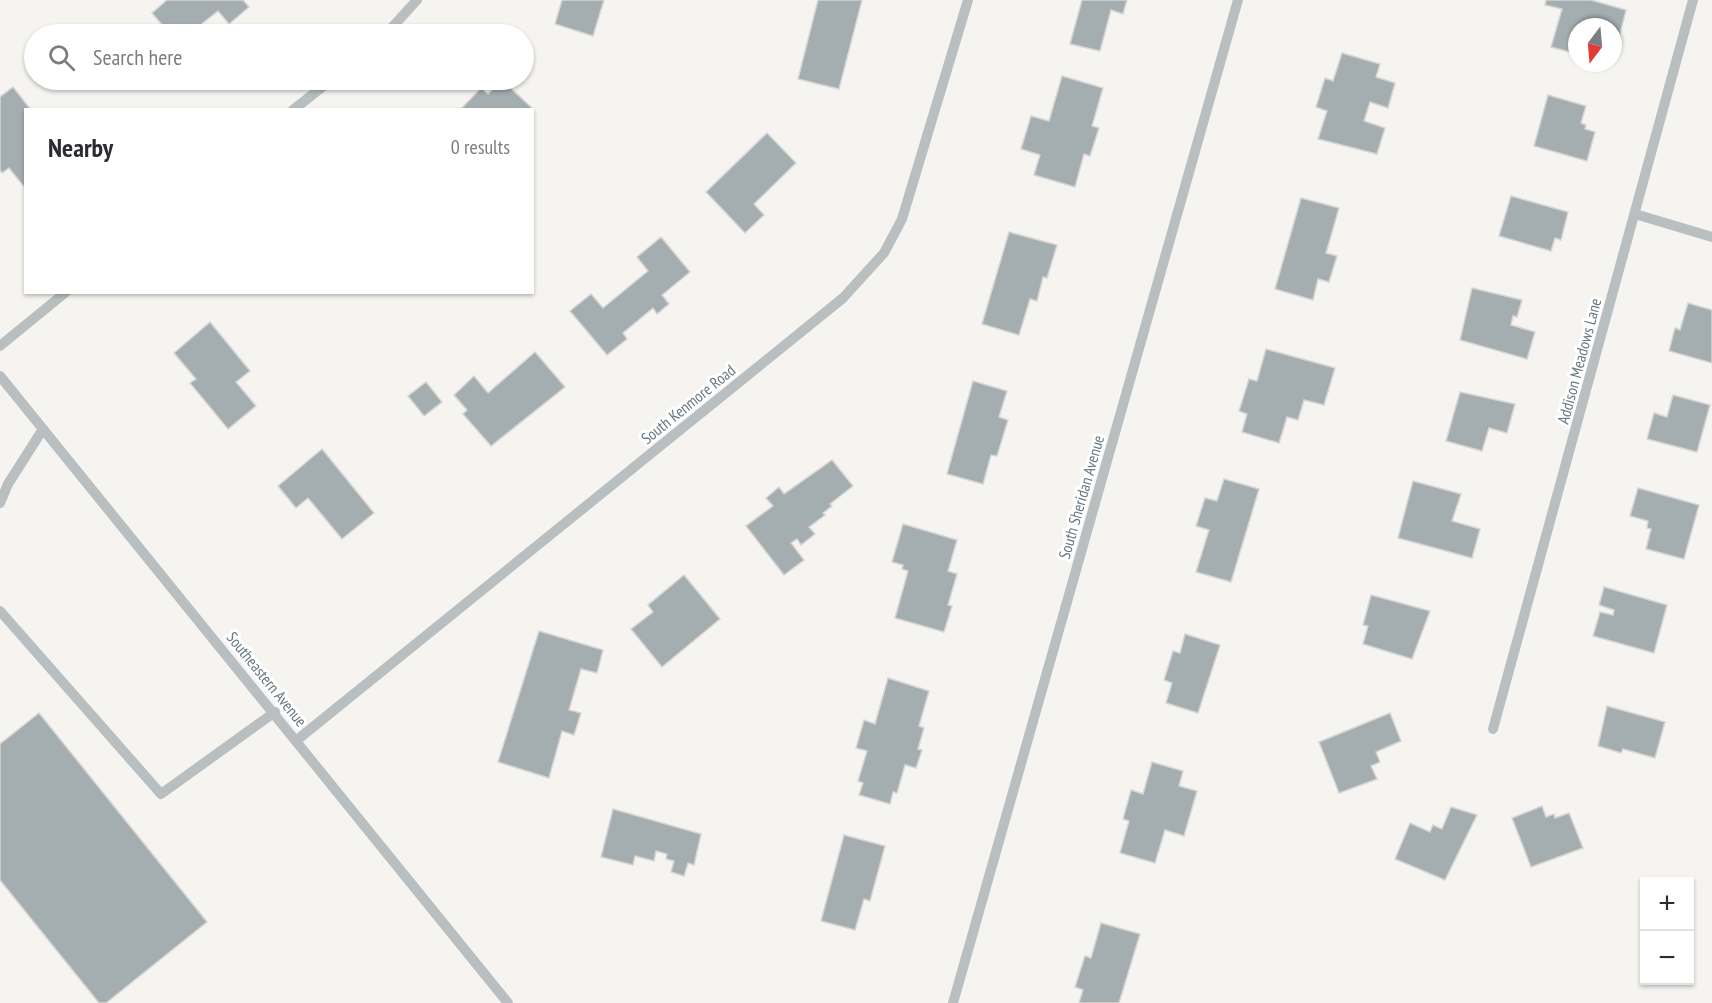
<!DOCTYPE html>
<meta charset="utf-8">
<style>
:root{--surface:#fff;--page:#f2f2f3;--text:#2b2b33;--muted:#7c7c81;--line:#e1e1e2}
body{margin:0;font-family:"PT Sans Narrow",sans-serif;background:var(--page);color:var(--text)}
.controls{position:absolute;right:18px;bottom:18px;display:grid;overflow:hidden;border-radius:0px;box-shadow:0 2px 4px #0004}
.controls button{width:54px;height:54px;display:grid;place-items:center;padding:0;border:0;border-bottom:2px solid var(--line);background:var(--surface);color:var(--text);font:30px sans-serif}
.compass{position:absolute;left:1568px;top:18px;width:54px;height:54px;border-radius:50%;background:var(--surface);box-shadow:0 2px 4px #0004;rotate:196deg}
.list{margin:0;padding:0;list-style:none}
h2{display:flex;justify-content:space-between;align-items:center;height:78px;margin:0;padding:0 24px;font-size:26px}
h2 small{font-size:20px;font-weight:400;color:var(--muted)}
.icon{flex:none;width:33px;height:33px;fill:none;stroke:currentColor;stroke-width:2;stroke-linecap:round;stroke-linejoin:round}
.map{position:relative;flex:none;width:1712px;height:1003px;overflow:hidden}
.search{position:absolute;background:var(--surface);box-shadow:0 2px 4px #0004;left:24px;top:24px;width:510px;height:66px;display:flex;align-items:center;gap:15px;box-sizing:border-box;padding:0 21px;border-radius:33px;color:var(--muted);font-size:22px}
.panel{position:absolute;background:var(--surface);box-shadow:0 2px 4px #0004;left:24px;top:108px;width:510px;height:186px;border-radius:0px}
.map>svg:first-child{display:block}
.building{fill:#a4adb0;stroke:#d6d5d4;stroke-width:1.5}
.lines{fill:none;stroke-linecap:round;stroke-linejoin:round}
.minor{stroke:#b9bfc1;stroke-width:10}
.labels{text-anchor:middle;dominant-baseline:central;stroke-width:6;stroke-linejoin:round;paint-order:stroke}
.street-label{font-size:16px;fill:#667880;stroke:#fff}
</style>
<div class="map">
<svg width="1712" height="1003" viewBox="0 0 1712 1003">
<rect width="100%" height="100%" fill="#f5f4f1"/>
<g class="building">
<polygon points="167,0 243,0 249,7 229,24 218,11 189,34 170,34 152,13"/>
<polygon points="562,0 604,0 593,36 555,24"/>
<polygon points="818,0 862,0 839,89 798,79"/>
<polygon points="1082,0 1127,0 1123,14 1111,10 1100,51 1070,44"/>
<polygon points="1546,0 1591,0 1626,10 1619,38 1613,36 1613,27 1577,27 1577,54 1551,47 1562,9 1545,5"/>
<polygon points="1342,53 1380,64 1376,77 1395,83 1388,108 1370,102 1364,121 1385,128 1377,154 1318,139 1327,111 1316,107 1325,78 1333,81"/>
<polygon points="1062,76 1103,88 1092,126 1099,128 1090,156 1084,154 1075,187 1034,175 1040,155 1021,149 1031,116 1049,121"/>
<polygon points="502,80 532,108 530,110 460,110 481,88 488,94"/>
<polygon points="13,87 31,110 26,110 25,188 9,168 2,173 0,170 0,97"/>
<polygon points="1548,95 1586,106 1581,123 1586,125 1585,129 1595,132 1587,161 1534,146"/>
<polygon points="767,133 796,163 754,204 764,215 745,233 706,192"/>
<polygon points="1511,196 1568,212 1561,240 1555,238 1551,251 1499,236"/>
<polygon points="1301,198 1339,208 1326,253 1337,256 1329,282 1318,279 1313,300 1275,289"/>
<polygon points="1009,232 1057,245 1047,278 1043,277 1037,301 1030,299 1019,335 982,324"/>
<polygon points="661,237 690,272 662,295 669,304 657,314 653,308 623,333 627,339 607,355 570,311 591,294 603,308 648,271 637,257"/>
<polygon points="1472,288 1522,300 1517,317 1513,316 1511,325 1535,332 1527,359 1460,340"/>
<polygon points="1688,303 1712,310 1712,363 1669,351 1675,328 1680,330"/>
<polygon points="210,322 250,371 236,382 256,406 228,429 190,383 196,379 174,353"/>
<polygon points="1266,349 1335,368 1324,405 1304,400 1298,420 1287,417 1279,443 1242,432 1247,414 1239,411 1249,379 1257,381"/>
<polygon points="535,352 565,387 491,446 463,414 467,410 454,395 474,376 488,393"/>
<polygon points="973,381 1007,391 999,417 1008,420 997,456 991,455 983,484 947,474"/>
<polygon points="426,382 442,402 424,416 408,396"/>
<polygon points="1460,392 1515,404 1507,433 1489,428 1482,451 1446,441"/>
<polygon points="1673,395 1710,405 1697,452 1647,439 1654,413 1667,417"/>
<polygon points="322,449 374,513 342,539 308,498 296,508 278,486"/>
<polygon points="832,460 853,486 830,504 832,506 823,513 825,515 809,527 815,534 801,545 797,539 791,543 804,560 784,575 746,526 773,506 766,498 779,487 784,494"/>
<polygon points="1224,479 1259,489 1231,582 1196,572 1209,530 1196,526 1205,498 1217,501"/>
<polygon points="1413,481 1461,494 1452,521 1480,529 1472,558 1398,538"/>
<polygon points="1638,488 1699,505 1684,559 1646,549 1651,529 1647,528 1648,521 1630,516"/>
<polygon points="903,524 957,540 948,571 957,574 948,605 952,606 944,632 895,618 908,571 902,569 903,565 892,562"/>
<polygon points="684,575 720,619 662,667 631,629 653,612 648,605"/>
<polygon points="1604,587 1667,605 1654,653 1593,636 1600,612 1613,615 1614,610 1599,605"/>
<polygon points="1371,595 1430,611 1412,659 1363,644 1368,626 1363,625"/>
<polygon points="539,631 603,650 597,673 581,669 569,710 581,713 574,735 562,731 549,778 498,762"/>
<polygon points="1185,634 1220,645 1198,713 1166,703 1172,683 1164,680 1173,651 1180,653"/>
<polygon points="888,678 929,691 919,726 924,728 918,749 922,750 916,768 905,765 897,793 893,792 890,804 859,795 863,783 858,781 867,751 856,748 864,720 875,724"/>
<polygon points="1607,706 1665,722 1655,758 1623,749 1621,753 1598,746"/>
<polygon points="39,713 207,922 106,1003 99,1003 0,880 0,744"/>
<polygon points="1390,713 1401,741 1376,752 1380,762 1371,766 1377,779 1339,793 1319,742"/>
<polygon points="1152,762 1183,771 1179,786 1197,791 1184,836 1165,830 1155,863 1120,853 1129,821 1123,819 1131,790 1143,794"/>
<polygon points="1542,806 1546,817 1554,814 1555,818 1569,813 1583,848 1531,867 1512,818"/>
<polygon points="1451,807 1477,815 1445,880 1395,859 1410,823 1430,832 1433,825 1442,829"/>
<polygon points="613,809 701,834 694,865 688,863 684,876 671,872 674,861 666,859 667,854 656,851 654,861 635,856 633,865 601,857"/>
<polygon points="844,835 885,846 870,901 864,899 855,930 821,921"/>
<polygon points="1101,923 1140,934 1119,1003 1079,1003 1083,990 1075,987 1085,956 1091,958"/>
</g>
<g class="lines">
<g class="minor">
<polyline points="386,34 417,0"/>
<polyline points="293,110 331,80"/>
<polyline points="1635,214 1712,237"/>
<polyline points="0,346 66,292"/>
<polyline points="0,376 508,1003"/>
<polyline points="0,503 8,484 43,429"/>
<polyline points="0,611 161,794 275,712"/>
<polyline points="1493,729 1693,0"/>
<polyline points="297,740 843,298 884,253 902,219 968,0"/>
<polyline points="953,1003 1238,0"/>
</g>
</g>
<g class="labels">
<g class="street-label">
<text transform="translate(1579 361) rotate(-75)">Addison Meadows Lane</text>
<text transform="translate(688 404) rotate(-39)">South Kenmore Road</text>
<text transform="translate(1081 497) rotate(-74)">South Sheridan Avenue</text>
<text transform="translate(267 679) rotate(51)">Southeastern Avenue</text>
</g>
</g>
</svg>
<div class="controls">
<button>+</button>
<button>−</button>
</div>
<svg class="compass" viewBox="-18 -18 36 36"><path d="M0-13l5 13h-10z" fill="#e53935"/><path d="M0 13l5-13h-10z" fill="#7c7c81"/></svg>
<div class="search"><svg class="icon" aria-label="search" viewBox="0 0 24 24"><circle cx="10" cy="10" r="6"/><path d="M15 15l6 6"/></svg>Search here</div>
<section class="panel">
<h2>Nearby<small>0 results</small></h2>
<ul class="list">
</ul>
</section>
</div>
